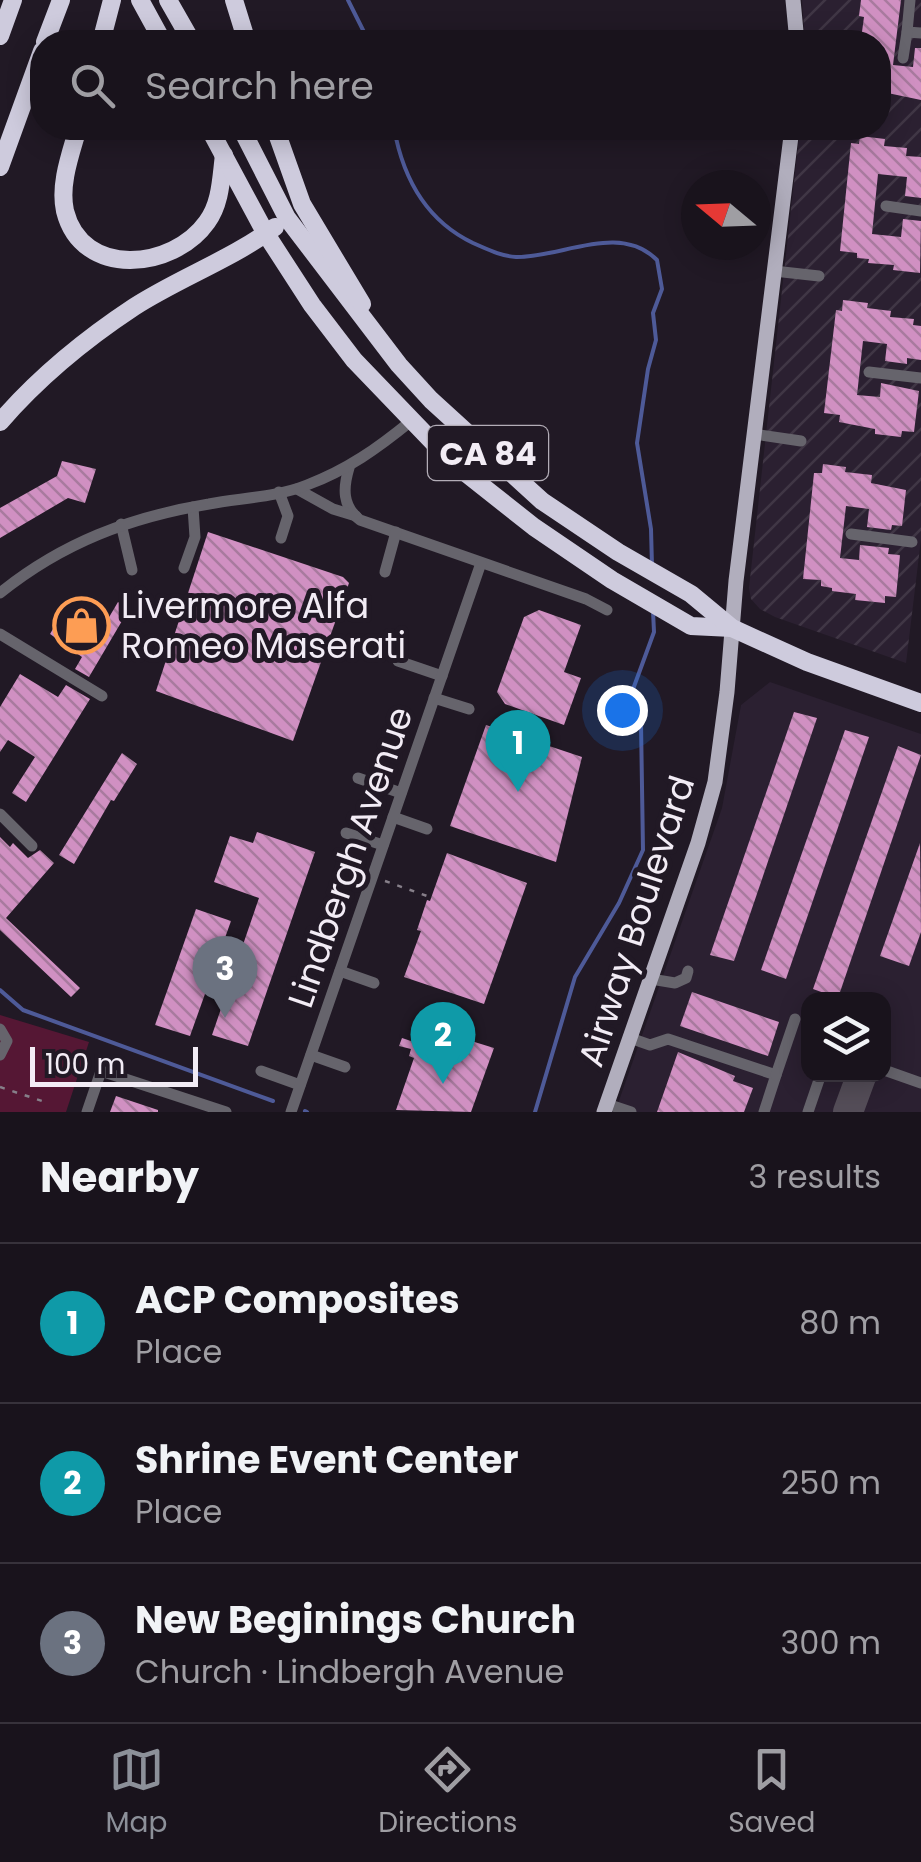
<!DOCTYPE html>
<meta charset="utf-8">
<style>
:root{--surface:#19131c;--page:#262029;--text:#f1f3f6;--muted:#9f9ea3;--line:#37323b;--accent:#8c9099}
body{margin:0;font-family:Poppins,sans-serif;background:var(--page);color:var(--text)}
.controls{position:absolute;right:30px;bottom:30px;display:grid;overflow:hidden;border-radius:20px;box-shadow:0 5px 25px #0003}
.controls button{width:90px;height:90px;display:grid;place-items:center;padding:0;border:0;border-bottom:2px solid var(--line);background:var(--surface);color:var(--text);font:50px sans-serif}
.compass{position:absolute;left:681px;top:170px;width:90px;height:90px;border-radius:50%;background:var(--surface);box-shadow:0 5px 25px #0003;rotate:289deg}
.scale{position:absolute;left:30px;bottom:25px;width:168px;box-sizing:border-box;padding-left:10px;border:5px solid #f2ecf5;border-top:0;font-size:28px;line-height:35px;white-space:nowrap;color:#f2ecf5;-webkit-text-stroke:8px #211925;paint-order:stroke}
.you{position:absolute;left:622px;top:710px;width:35px;height:35px;margin:-25px;border:8px solid #fff;border-radius:50%;background:#1a73e8;box-shadow:0 0 0 15px #1a73e833}
.badge{display:grid;place-items:center;width:65px;height:65px;border-radius:50%;background:var(--accent);color:#fff;font-size:32px;font-weight:700}
.pin{position:absolute;translate:-50% -82px;filter:drop-shadow(0 2px 5px #0008)}
.pin::after{content:'';position:absolute;top:52px;width:35px;height:30px;background:inherit;clip-path:polygon(0 0,100% 0,50% 100%)}
.list{margin:0;padding:0;list-style:none}
h2{display:flex;justify-content:space-between;align-items:center;height:130px;margin:0;padding:0 40px;font-size:42px}
h2 small{font-size:32px;font-weight:400;color:var(--muted)}
.list li{display:grid;grid-template-columns:65px 1fr auto;gap:30px;align-items:center;box-sizing:border-box;height:160px;padding:0 40px;border-top:2px solid var(--line)}
.list b{display:block;font-size:38px;white-space:nowrap}
.list p{margin:0;font-size:32px;white-space:nowrap;color:var(--muted)}
.list em{font-size:32px;font-style:normal;color:var(--muted)}
.icon{flex:none;width:55px;height:55px;fill:none;stroke:currentColor;stroke-width:2;stroke-linecap:round;stroke-linejoin:round}
.map{position:relative;flex:none;width:921px;height:1112px;overflow:hidden}
.search{position:absolute;background:var(--surface);box-shadow:0 5px 25px #0003;left:30px;right:30px;top:30px;height:110px;display:flex;align-items:center;gap:25px;box-sizing:border-box;padding:0 35px;border-radius:40px;color:var(--muted);font-size:38px}
.sheet{height:610px;background:var(--surface)}
nav{display:flex;justify-content:space-around;align-items:center;box-sizing:border-box;height:140px;border-top:2px solid var(--line);background:var(--surface);font-size:28px;color:var(--muted)}
nav a{display:grid;justify-items:center;gap:5px}
nav .on{color:var(--accent)}
.map>svg:first-child{display:block}
.built{fill:#2b2031;fill-rule:evenodd}
.industrial{fill:url(#industrial-furrows)}
.green{fill:#551734}
.lines{fill:none;stroke-linecap:round;stroke-linejoin:round}
.stream{stroke:#4e5a98;stroke-width:4}
.taxiway{stroke:#544d58;stroke-width:30}
.building{fill:url(#building-back-hatch)}
.path{stroke:#867f89;stroke-width:2.5;stroke-dasharray:5 8;stroke-linecap:butt}
.minor{stroke:#66646c;stroke-width:11}
.major{stroke:#b1aebd;stroke-width:15}
.highway{stroke:#cecbdd;stroke-width:18}
.labels{text-anchor:middle;dominant-baseline:central;stroke-width:10;stroke-linejoin:round;paint-order:stroke}
.shield{fill:#211925;stroke:#b3adb7;stroke-width:2.5}
.shield-label{font-size:32px;font-weight:bold;fill:#f2ecf5}
.poi-label{font-size:35px;fill:#f2ecf5;stroke:#211925;text-anchor:start}
.street-label{font-size:35px;fill:#f2ecf5;stroke:#211925}
</style>
<div class="map">
<svg width="921" height="1112" viewBox="0 0 921 1112">
<defs>
<pattern id="industrial-furrows" width="10" height="10" patternUnits="userSpaceOnUse" patternTransform="scale(2.5)"><rect width="10" height="10" fill="#2b2031"/><path d="M-1 1l2-2M0 10L10 0M9 11l2-2" fill="none" stroke="#403645"/></pattern>
<pattern id="building-back-hatch" width="6" height="6" patternUnits="userSpaceOnUse" patternTransform="scale(2.5)"><rect width="6" height="6" fill="#d090c2"/><path d="M-1 5l2 2M0 0l6 6M5-1l2 2" fill="none" stroke="#a87a9e"/></pattern>
</defs>
<rect width="100%" height="100%" fill="#211925"/>
<path class="built" d="M770,682L921,734V1112H615L722,808L741,705ZM808,999H884V1074H808Z"/>
<polygon class="industrial" points="802,0 921,0 921,539 906,663 775,617 760,609 751,599 749,588 800,128 878,128 878,42 805,42"/>
<polygon class="green" points="0,1015 89,1042 66,1112 0,1112"/>
<g class="lines">
<g class="stream">
<polyline points="348,0 369,42"/>
<path d="M394,128C403,178 425,220 473,243C487,249 500,256 516,257C561,258 619,222 657,260L662,289L653,313L656,340L648,369L637,443L651,529L652,566"/>
<polyline points="0,990 23,1010 273,1101"/>
<polyline points="305,1111 307,1112"/>
<polyline points="535,1112 575,977 619,903 643,850 641,723 632,692 654,632 653,611"/>
</g>
<polyline class="taxiway" points="848,1112 862,1074"/>
</g>
<g class="building">
<polygon points="861,0 901,0 893,65 913,67 915,48 921,48 921,100 878,91 878,42 865,42 865,39 861,39 864,17 859,16"/>
<polygon points="860,136 885,139 884,146 907,148 906,156 921,157 921,198 905,196 907,177 878,174 872,234 901,237 903,219 921,221 920,273 893,270 894,265 868,263 869,259 857,258 857,253 840,251 851,143 859,144"/>
<polygon points="843,300 868,303 867,308 891,311 890,317 914,319 913,325 921,326 921,360 907,358 907,364 885,361 887,344 863,341 857,395 880,397 881,383 919,391 914,432 902,431 901,437 875,434 875,429 839,422 840,415 824,413 836,310 842,311"/>
<polygon points="62,461 96,469 85,503 68,498 0,538 0,508 57,476"/>
<polygon points="823,464 846,467 845,472 872,475 871,483 906,490 902,526 892,525 891,530 867,527 869,509 846,506 840,558 859,560 860,545 889,548 888,554 900,555 896,597 885,596 885,603 855,600 856,594 832,591 832,588 821,586 821,580 803,579 814,473 822,473"/>
<polygon points="208,532 343,577 349,583 293,741 156,691"/>
<polygon points="70,600 108,619 118,602 129,609 89,677 75,669 82,657 50,634"/>
<polygon points="539,610 581,625 564,672 581,678 564,725 505,704 497,692 524,617"/>
<polygon points="20,674 58,697 66,685 90,699 26,802 12,793 35,757 8,740 0,752 0,707"/>
<polygon points="794,712 817,718 734,961 710,955"/>
<polygon points="486,725 582,757 556,862 450,826"/>
<polygon points="845,730 869,737 786,979 761,970"/>
<polygon points="898,746 921,755 838,998 813,989"/>
<polygon points="122,753 137,764 114,801 111,800 74,864 59,855"/>
<polygon points="257,832 315,852 248,1046 212,1035 259,898 214,882 230,836 253,843"/>
<polygon points="0,837 10,847 13,843 28,858 40,850 54,863 6,918 80,988 71,997 0,930"/>
<polygon points="920,843 921,932 909,966 880,956"/>
<polygon points="447,853 527,883 484,1004 404,977 421,931 417,930 427,900 430,901"/>
<polygon points="196,909 231,921 190,1036 155,1025"/>
<polygon points="692,992 779,1022 768,1056 680,1026"/>
<polygon points="426,1027 494,1048 471,1112 396,1110 414,1058 409,1056 411,1049 399,1046 402,1038 414,1042 416,1036 422,1038"/>
<polygon points="678,1052 735,1076 733,1081 753,1088 744,1112 657,1112"/>
<polygon points="116,1096 158,1110 158,1112 110,1112"/>
</g>
<g class="lines">
<g class="path">
<polyline points="385,881 427,896"/>
<polyline points="0,1087 45,1102"/>
</g>
<g class="minor">
<polyline points="910,0 907,32 921,33"/>
<polyline points="903,58 907,32"/>
<polyline points="886,206 921,211"/>
<polyline points="774,271 819,276"/>
<polyline points="869,372 921,378"/>
<polyline points="754,434 801,441"/>
<path d="M349,468C343,488 342,506 360,520L586,599L607,610"/>
<polyline points="297,489 333,509 356,516"/>
<polyline points="279,492 288,516 281,538"/>
<polyline points="121,524 132,570"/>
<polyline points="851,534 912,542"/>
<polyline points="184,568 195,537 193,507"/>
<polyline points="385,572 396,532"/>
<path d="M0,593C62,543 130,517 209,504C241,498 277,497 307,485C347,470 378,448 411,421"/>
<polyline points="0,634 102,696"/>
<polyline points="398,661 442,676"/>
<polyline points="434,698 469,709"/>
<polyline points="358,778 401,793"/>
<polyline points="0,814 32,846"/>
<polyline points="393,817 427,829"/>
<polyline points="346,833 383,845"/>
<polyline points="340,971 374,983"/>
<polyline points="651,979 675,983 686,978 688,971"/>
<polyline points="0,1029 7,1041 0,1055"/>
<polyline points="630,1038 650,1045 668,1039 776,1075 764,1112"/>
<polyline points="311,1055 345,1067"/>
<polyline points="884,1070 921,1083"/>
<polyline points="261,1071 300,1085"/>
<polyline points="776,1075 795,1019"/>
<polyline points="607,1104 631,1112"/>
<polyline points="87,1112 101,1071 226,1112"/>
<polyline points="291,1112 481,563"/>
<polyline points="808,1112 821,1074"/>
</g>
<g class="major">
<polyline points="793,0 797,42"/>
<polyline points="604,1112 698,843 715,782 727,692 736,581 792,128"/>
</g>
<g class="highway">
<polyline points="140,0 163,42"/>
<polyline points="168,0 192,42"/>
<polyline points="234,0 247,42"/>
<polyline points="0,36 13,0"/>
<polyline points="45,42 61,0"/>
<polyline points="101,42 112,0"/>
<path d="M78,128C71,153 59,184 65,211C82,279 173,270 207,222C221,203 221,178 224,155"/>
<polyline points="209,128 266,234 312,305 354,360 453,463 534,527 612,580 691,626 732,628"/>
<polyline points="241,128 287,218 399,365 431,400 542,501 618,552 691,594 732,628 807,662 921,703"/>
<polyline points="275,128 302,204 362,304"/>
<polyline points="0,167 42,51"/>
<path d="M0,422C39,377 84,340 134,307C179,278 232,259 275,227"/>
</g>
</g>
<defs>
<symbol id="shop-ring" viewBox="-11 -11 22 22"><circle r="9.5" fill="#211925" stroke="#fd9d54" stroke-width="1.5"/><path d="M-5-2.5h2.3a2.7 3.5 0 0 1 5.4 0H5L5.5 6h-11ZM-1.5-2.5h3a1.5 2.3 0 0 0-3 0Z" fill="#fd9d54"/></symbol>
</defs>
<g fill-rule="evenodd">
<use href="#shop-ring" x="50" y="594" width="63" height="63"/>
</g>
<g class="labels">
<rect class="shield" x="428" y="426" width="120" height="54" rx="8"/>
<g class="shield-label">
<text x="488" y="453">CA 84</text>
</g>
<g class="poi-label">
<text x="121" y="605">Livermore Alfa<tspan x="121" dy="40">Romeo Maserati</tspan></text>
</g>
<g class="street-label">
<text transform="translate(350 857) rotate(-71)">Lindbergh Avenue</text>
<text transform="translate(636 921) rotate(-72)">Airway Boulevard</text>
</g>
</g>
</svg>
<div class="controls">
<button><svg class="icon" aria-label="layers" viewBox="0 0 24 24"><path d="M12 4l9 5-9 5-9-5zM3 14l9 5 9-5"/></svg></button>
</div>
<svg class="compass" viewBox="-18 -18 36 36"><path d="M0-13l5 13h-10z" fill="#e53935"/><path d="M0 13l5-13h-10z" fill="#9f9ea3"/></svg>
<div class="scale">100 m</div>
<div class="you"></div>
<div class="pin badge" style="left:518px;top:792px;background:#0f9aa8">1</div>
<div class="pin badge" style="left:443px;top:1084px;background:#0f9aa8">2</div>
<div class="pin badge" style="left:225px;top:1018px;background:#6b7280">3</div>
<div class="search"><svg class="icon" aria-label="search" viewBox="0 0 24 24"><circle cx="10" cy="10" r="6"/><path d="M15 15l6 6"/></svg>Search here</div>
</div>
<section class="sheet">
<h2>Nearby<small>3 results</small></h2>
<ul class="list">
<li><span class="badge" style="background:#0f9aa8">1</span><div><b>ACP Composites</b><p>Place</p></div><em>80 m</em></li>
<li><span class="badge" style="background:#0f9aa8">2</span><div><b>Shrine Event Center</b><p>Place</p></div><em>250 m</em></li>
<li><span class="badge" style="background:#6b7280">3</span><div><b>New Beginings Church</b><p>Church · Lindbergh Avenue</p></div><em>300 m</em></li>
</ul>
</section>
<nav>
<a class="on"><svg class="icon" aria-label="map" viewBox="0 0 24 24"><path d="M3 6l6-2 6 2 6-2v14l-6 2-6-2-6 2zM9 4v14M15 6v14"/></svg>Map</a>
<a><svg class="icon" aria-label="directions" viewBox="0 0 24 24"><path d="M12 3l9 9-9 9-9-9zM9 14v-3h6M13 9l2 2-2 2"/></svg>Directions</a>
<a><svg class="icon" aria-label="saved" viewBox="0 0 24 24"><path d="M7 4h10v16l-5-4-5 4z"/></svg>Saved</a>
</nav>
